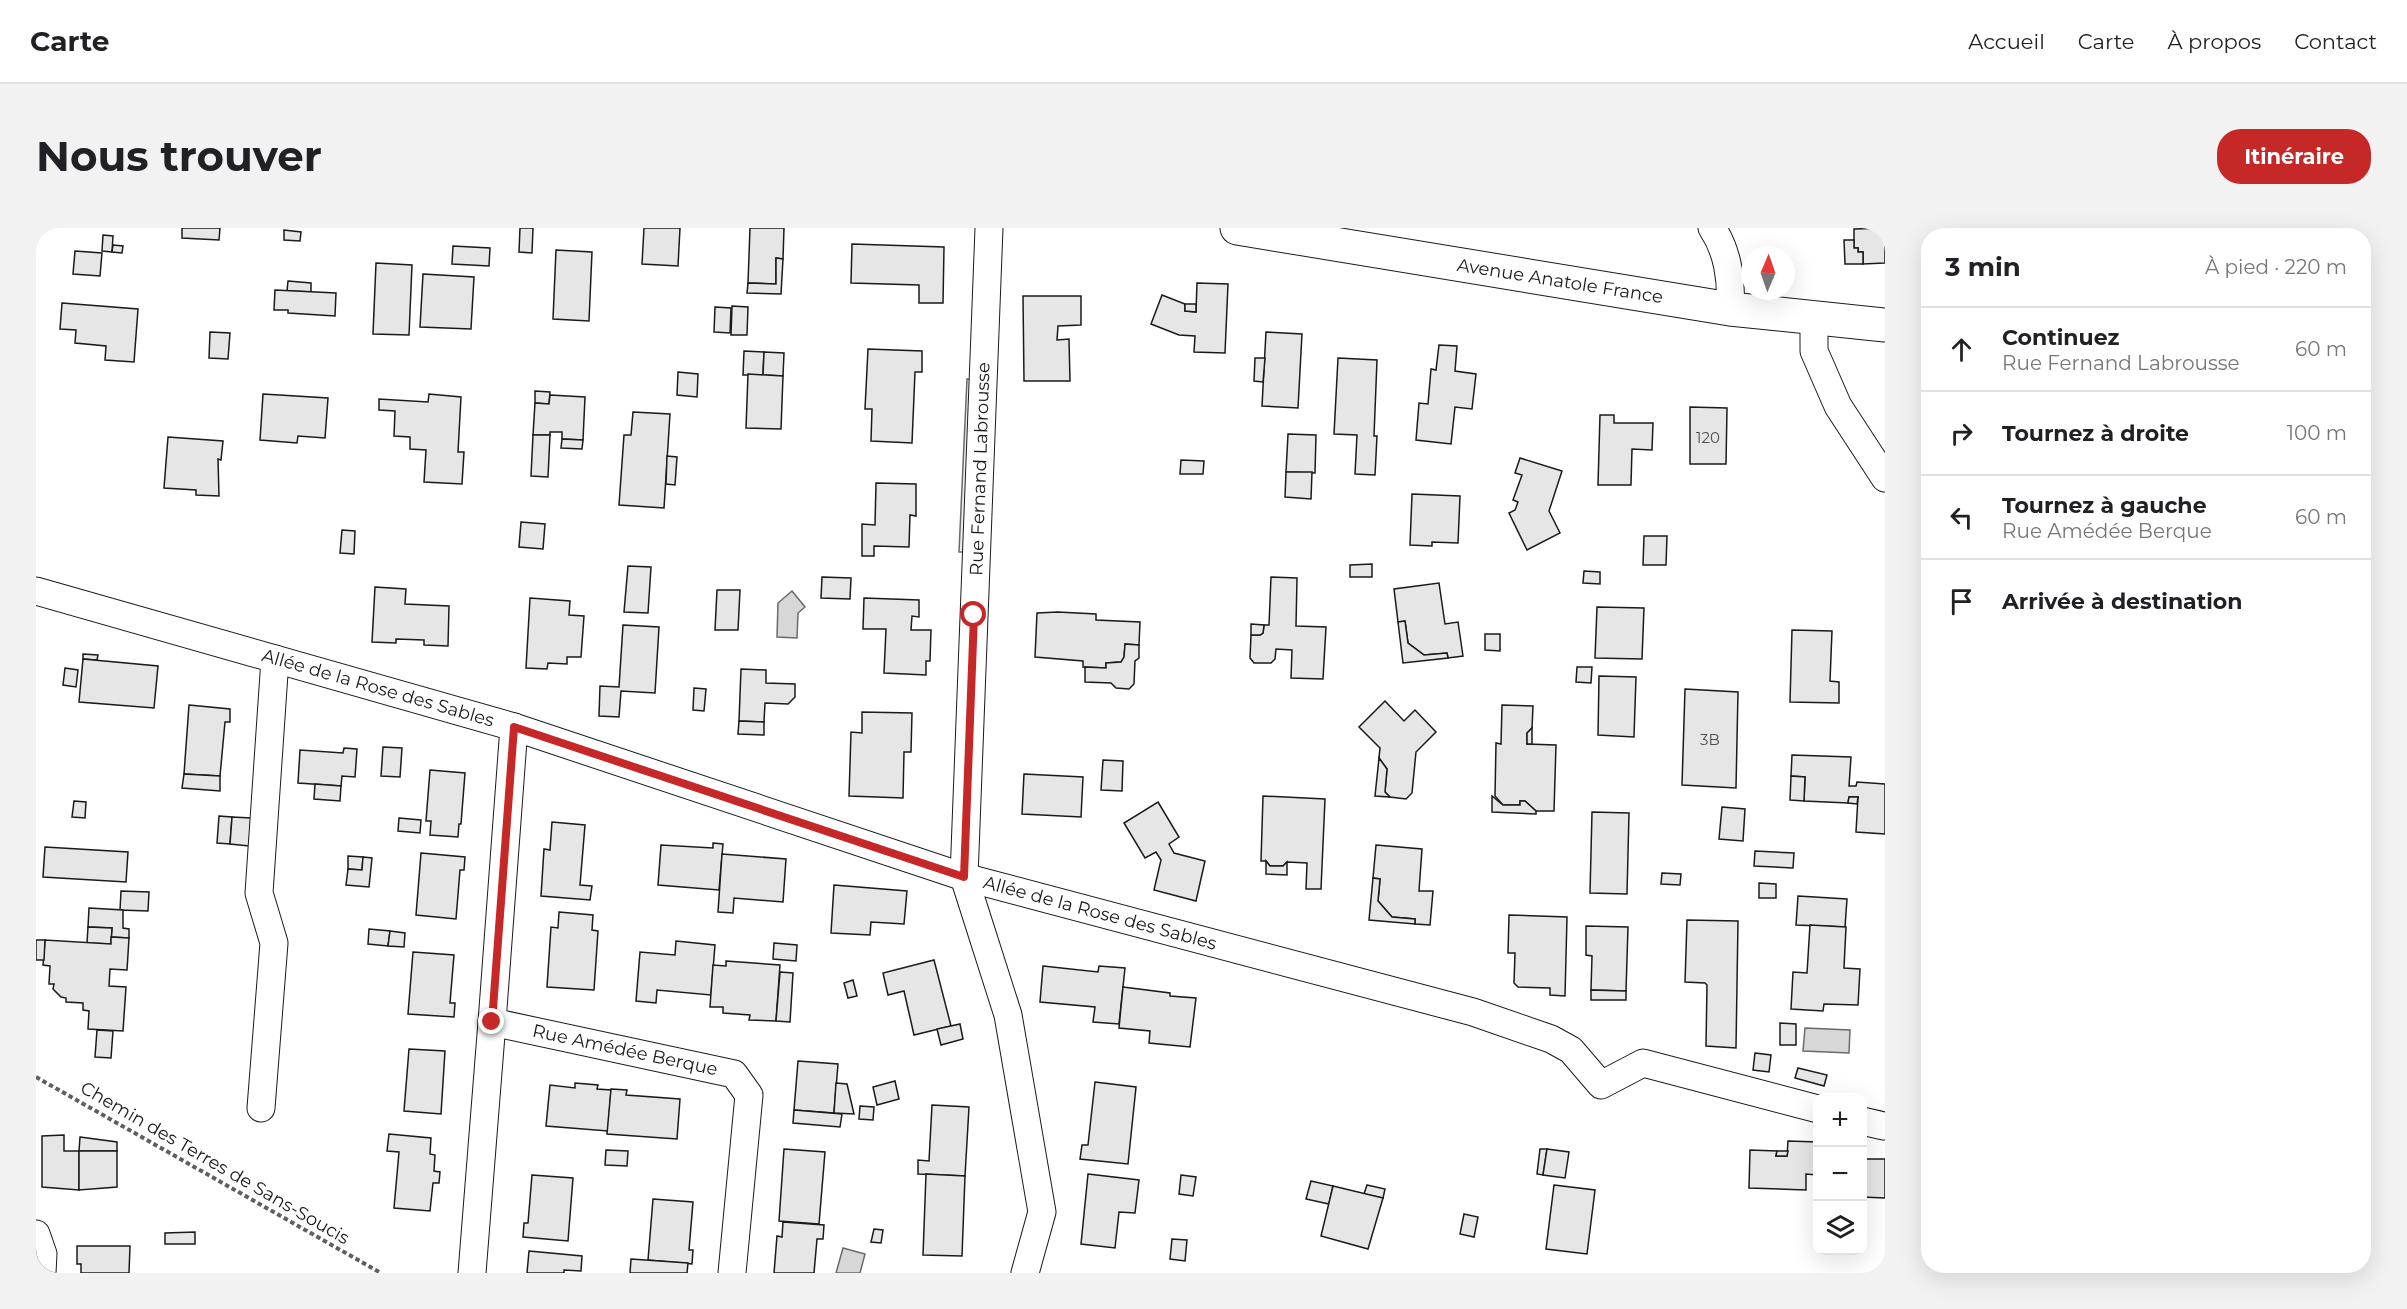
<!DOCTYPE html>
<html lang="fr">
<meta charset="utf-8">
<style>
:root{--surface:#fff;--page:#f2f2f2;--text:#202124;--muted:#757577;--line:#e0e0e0;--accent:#c62828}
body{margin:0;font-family:Montserrat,sans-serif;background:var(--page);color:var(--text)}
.controls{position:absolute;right:18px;bottom:18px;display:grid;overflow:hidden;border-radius:12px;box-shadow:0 6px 24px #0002}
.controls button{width:54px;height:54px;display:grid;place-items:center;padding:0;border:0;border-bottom:2px solid var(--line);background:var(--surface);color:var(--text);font:30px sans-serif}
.compass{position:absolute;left:1705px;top:18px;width:54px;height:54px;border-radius:50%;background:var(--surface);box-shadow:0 6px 24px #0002;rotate:2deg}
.stop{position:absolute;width:18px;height:18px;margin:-14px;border:4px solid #c62828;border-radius:50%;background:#fff}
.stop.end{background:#c62828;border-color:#fff;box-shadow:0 2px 6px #0008}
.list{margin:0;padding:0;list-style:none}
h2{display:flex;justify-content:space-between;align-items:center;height:78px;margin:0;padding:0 24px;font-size:26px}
h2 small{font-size:20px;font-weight:400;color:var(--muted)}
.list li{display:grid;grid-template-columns:39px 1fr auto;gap:18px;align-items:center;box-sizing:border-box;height:84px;padding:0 24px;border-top:2px solid var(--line)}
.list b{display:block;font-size:22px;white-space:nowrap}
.list p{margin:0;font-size:20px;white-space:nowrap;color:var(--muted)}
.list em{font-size:20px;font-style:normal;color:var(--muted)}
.icon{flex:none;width:33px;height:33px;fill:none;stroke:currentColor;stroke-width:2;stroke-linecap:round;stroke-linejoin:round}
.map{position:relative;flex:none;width:1849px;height:1045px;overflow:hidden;border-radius:24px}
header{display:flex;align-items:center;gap:36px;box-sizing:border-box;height:84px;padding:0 30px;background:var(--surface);border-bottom:2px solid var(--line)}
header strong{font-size:28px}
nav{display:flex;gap:33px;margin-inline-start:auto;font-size:21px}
.intro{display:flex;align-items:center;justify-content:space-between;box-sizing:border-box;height:144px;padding:0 36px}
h1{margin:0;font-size:42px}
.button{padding:15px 27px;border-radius:24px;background:var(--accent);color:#fff;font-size:21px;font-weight:700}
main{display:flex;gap:36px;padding:0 36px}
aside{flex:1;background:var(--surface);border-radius:24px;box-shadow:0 6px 24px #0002}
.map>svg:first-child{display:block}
.built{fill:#ededed;stroke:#6a6a6a;stroke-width:1.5}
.water{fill:#d7d7d7;stroke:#6a6a6a;stroke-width:1.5}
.building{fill:#e6e6e6;stroke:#1a1a1a;stroke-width:1.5}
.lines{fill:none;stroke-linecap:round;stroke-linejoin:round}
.minor-casing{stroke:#1a1a1a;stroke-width:29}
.tertiary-casing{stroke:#1a1a1a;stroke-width:35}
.path{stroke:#5f5f5f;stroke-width:4;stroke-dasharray:4.5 3;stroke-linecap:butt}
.minor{stroke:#fff;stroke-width:27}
.tertiary{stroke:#fff;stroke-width:33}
.route{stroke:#c62828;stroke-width:8}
.labels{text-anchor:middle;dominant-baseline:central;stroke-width:4.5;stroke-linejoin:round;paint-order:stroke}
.number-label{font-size:15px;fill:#4d4d4d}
.street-label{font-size:18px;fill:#1a1a1a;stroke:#fff}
</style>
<header>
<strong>Carte</strong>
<nav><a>Accueil</a><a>Carte</a><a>À propos</a><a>Contact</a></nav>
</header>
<div class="intro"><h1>Nous trouver</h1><a class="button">Itinéraire</a></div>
<main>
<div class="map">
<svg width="1849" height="1045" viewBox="0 0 1849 1045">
<rect width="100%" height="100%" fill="#fff"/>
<polygon class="built" points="931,151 937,152 931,324 923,324"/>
<g class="water">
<polygon points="756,363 769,379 762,385 761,410 741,409 742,375"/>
<polygon points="1769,800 1814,802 1813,825 1767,823"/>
<polygon points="807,1020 829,1026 824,1045 800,1045"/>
</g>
<g class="building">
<polygon points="146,0 184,0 183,12 146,10"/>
<polygon points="484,0 497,0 496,25 483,24"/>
<polygon points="608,0 644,0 642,38 606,36"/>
<polygon points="714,0 748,0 747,31 740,30 740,56 712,55"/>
<polygon points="1849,0 1849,35 1827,36 1827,24 1822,24 1822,20 1818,20 1818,1"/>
<polygon points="248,2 265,4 264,13 248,12"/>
<polygon points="67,7 77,8 76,24 66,23"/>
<polygon points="1808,12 1818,12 1818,20 1822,20 1822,24 1827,24 1827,36 1809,36"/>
<polygon points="816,16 908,19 907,75 883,75 883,57 815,55"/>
<polygon points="77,17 87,18 86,25 76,24"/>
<polygon points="417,18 454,20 453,38 416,36"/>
<polygon points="520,22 556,24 553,93 517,91"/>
<polygon points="39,23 66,25 64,48 37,46"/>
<polygon points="740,30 747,31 745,66 711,65 712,55 740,56"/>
<polygon points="340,35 376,37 373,107 337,106"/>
<polygon points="387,46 438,49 435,101 384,99"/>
<polygon points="252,53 275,55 275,64 251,63"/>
<polygon points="1161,55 1192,56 1189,125 1158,124 1159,108 1143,107 1115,96 1126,67 1149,76 1149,83 1160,84"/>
<polygon points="239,62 300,65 299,88 252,85 252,82 238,82"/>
<polygon points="987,68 1045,68 1045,97 1022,98 1021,112 1033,111 1034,153 988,153"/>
<polygon points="26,75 102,81 98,134 69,132 70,118 39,115 40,102 24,101"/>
<polygon points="1149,76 1160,76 1160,84 1149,83"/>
<polygon points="696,78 712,79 711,107 695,107"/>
<polygon points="679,79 695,80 694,105 678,104"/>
<polygon points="174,104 194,105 192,131 173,130"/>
<polygon points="1230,104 1266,106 1262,180 1226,178"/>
<polygon points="1403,117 1421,118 1419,143 1440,146 1436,181 1419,179 1415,216 1380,212 1383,175 1392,176 1395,141 1400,142"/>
<polygon points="832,121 886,123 886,144 879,144 876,215 835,213 836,181 829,181"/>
<polygon points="708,123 728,124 727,147 707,147"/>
<polygon points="728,124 748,125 747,148 727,147"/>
<polygon points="1219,130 1229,130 1227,154 1218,153"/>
<polygon points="1302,130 1341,132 1338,208 1341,208 1339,247 1319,246 1321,207 1298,206"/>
<polygon points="642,144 662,146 661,169 641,167"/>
<polygon points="712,146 747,148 745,201 710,200"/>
<polygon points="499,163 514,164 513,176 499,175"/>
<polygon points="227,166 292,170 289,210 262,208 261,215 224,212"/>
<polygon points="393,166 425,169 422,224 428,224 426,256 388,254 390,222 374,221 374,209 358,208 359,183 343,182 343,171 392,174"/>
<polygon points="514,167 549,169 547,212 526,211 526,204 514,204 514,207 497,207 499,175 513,176"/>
<polygon points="1654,179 1691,180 1690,236 1654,236"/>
<polygon points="597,184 634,186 628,280 583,277 588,207 595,207"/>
<polygon points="1564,187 1578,187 1578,195 1617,195 1616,222 1596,221 1595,257 1562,257"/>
<polygon points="1252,206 1280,207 1279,245 1250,244"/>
<polygon points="497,207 514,207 512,249 495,248"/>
<polygon points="132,209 187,213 185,232 182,231 183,268 160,267 160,262 128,260"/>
<polygon points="526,211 547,212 546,221 525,220"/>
<polygon points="631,228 641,229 639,257 630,256"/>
<polygon points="1484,230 1526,243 1513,283 1524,305 1491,322 1473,285 1479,282 1482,274 1477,272 1486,247 1479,245"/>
<polygon points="1145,232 1168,233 1167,246 1144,246"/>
<polygon points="1250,244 1276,244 1275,271 1249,269"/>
<polygon points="840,255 880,256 880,288 874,287 873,319 838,318 838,328 826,328 826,296 839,297"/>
<polygon points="1376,266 1424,268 1422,315 1396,314 1396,318 1374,317"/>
<polygon points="485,294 509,296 507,321 483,319"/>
<polygon points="306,302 319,303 318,326 304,325"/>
<polygon points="1608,308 1631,308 1630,337 1607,337"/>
<polygon points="1336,336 1336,349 1314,349 1314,337"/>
<polygon points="592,338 615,339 612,385 588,384"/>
<polygon points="1548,343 1564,344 1564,356 1547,355"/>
<polygon points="786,349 815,350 814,371 785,370"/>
<polygon points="1235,349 1261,350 1260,398 1290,399 1287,451 1255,450 1256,422 1240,421 1239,431 1235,435 1218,435 1214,430 1215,407 1224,407 1227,405 1228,397 1233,397"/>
<polygon points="1403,355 1409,396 1422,394 1427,428 1412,430 1411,425 1388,427 1372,415 1369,393 1362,394 1358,361"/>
<polygon points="339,359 370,361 369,376 413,378 412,418 388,417 388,412 360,411 360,415 336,414"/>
<polygon points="681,362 704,362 702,402 679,402"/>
<polygon points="494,370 534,373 533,387 548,388 545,429 531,429 531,436 512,435 511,441 490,440"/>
<polygon points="828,370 883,372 883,389 876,388 875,402 895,402 894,433 890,433 890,447 848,445 850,401 827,401"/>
<polygon points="1561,379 1608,380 1606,431 1559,430"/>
<polygon points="1022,384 1060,386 1060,392 1104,394 1103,417 1089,416 1088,431 1085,434 1070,435 1070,440 1047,439 1047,433 999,429 1001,385"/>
<polygon points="1369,393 1372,415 1388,427 1411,425 1412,430 1367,435 1362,394"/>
<polygon points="1215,396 1228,397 1227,405 1224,407 1215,407"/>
<polygon points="587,397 623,399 619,465 585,463 583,489 563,488 564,458 583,459"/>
<polygon points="1756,402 1796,403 1794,453 1803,454 1803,475 1754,474"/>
<polygon points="1449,406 1464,406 1464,423 1449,422"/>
<polygon points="1089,416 1103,417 1103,430 1099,433 1098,456 1093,461 1080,460 1075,455 1049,454 1049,439 1070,440 1070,435 1085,434 1088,429"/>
<polygon points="47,426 62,427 61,432 47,431"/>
<polygon points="47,431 122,438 118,480 43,474"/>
<polygon points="1541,439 1556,439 1555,455 1540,454"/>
<polygon points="29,440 42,442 40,459 27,457"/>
<polygon points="705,441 730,442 730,455 759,456 759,469 752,476 729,475 728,494 703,493"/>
<polygon points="1563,448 1600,449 1598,509 1562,507"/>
<polygon points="658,460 670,461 668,483 657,482"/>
<polygon points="1649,461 1702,464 1700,560 1646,557"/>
<polygon points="1349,473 1368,493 1379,482 1400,504 1380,524 1376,565 1370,571 1354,569 1349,564 1351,541 1343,530 1344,520 1323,499"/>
<polygon points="153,477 194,481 194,494 189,494 184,548 148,546"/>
<polygon points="1466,477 1497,478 1496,500 1491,505 1491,516 1520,517 1518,583 1500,583 1489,573 1484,573 1484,577 1467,577 1459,568 1460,515 1465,516"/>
<polygon points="826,484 876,485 875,524 868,524 867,570 813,568 815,504 826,505"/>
<polygon points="703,493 728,494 728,507 702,506"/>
<polygon points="1496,500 1496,516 1491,516 1491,505"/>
<polygon points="347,519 366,520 364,549 345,548"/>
<polygon points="308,520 321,521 319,549 306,548 305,558 262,555 264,522 307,525"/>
<polygon points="1756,527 1815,529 1813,558 1820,558 1821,554 1849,556 1849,606 1820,604 1822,569 1813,569 1812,575 1768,573 1769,549 1755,548"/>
<polygon points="1343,530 1351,541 1349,564 1354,569 1339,568"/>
<polygon points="1067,532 1087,533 1086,563 1065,562"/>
<polygon points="394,542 429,545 425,596 423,596 422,609 394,607 395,593 390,593"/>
<polygon points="148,546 184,548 184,563 146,560"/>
<polygon points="988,546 1047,549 1045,589 986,586"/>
<polygon points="1755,548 1769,549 1768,573 1754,572"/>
<polygon points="279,556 305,558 304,573 278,571"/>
<polygon points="1227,568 1289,571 1285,661 1270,661 1271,635 1251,634 1247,638 1234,638 1230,633 1225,633"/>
<polygon points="1456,568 1467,577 1484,577 1484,573 1489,573 1500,583 1500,586 1456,584"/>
<polygon points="1813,569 1822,569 1821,576 1812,575"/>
<polygon points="38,573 50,574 49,590 36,589"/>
<polygon points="1122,574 1143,609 1133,616 1138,625 1169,633 1160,673 1118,662 1125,632 1120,624 1109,630 1088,595"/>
<polygon points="1686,579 1709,581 1707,613 1683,611"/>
<polygon points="1556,584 1593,585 1591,666 1554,665"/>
<polygon points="183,588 196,589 194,616 181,615"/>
<polygon points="196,589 215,590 213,618 194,616"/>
<polygon points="363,590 385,592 384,605 362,603"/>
<polygon points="516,594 549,597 544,657 556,658 554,672 505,668 508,621 514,622"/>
<polygon points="677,615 687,616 683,662 622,657 625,617 677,620"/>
<polygon points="1340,617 1386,621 1383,663 1397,663 1394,697 1379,696 1379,691 1356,689 1342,673 1344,651 1337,650"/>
<polygon points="9,619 92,624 90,654 7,649"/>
<polygon points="1719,623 1758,625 1757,640 1718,638"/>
<polygon points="385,625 429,629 428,642 424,642 420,691 380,687"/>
<polygon points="686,626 750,631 747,674 698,670 697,685 682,684"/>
<polygon points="312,628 327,629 326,642 312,641"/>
<polygon points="327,629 336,630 333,659 310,657 312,641 326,642"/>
<polygon points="1230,633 1234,638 1247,638 1251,634 1251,647 1230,646"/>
<polygon points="1626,645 1645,646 1644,657 1625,656"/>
<polygon points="1337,650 1344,651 1342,673 1356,689 1379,691 1379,696 1333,692"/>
<polygon points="1723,655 1740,656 1740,670 1723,670"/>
<polygon points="798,657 871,663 868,696 835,694 834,707 795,705"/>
<polygon points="85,663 113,664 112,683 84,682"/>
<polygon points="1762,668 1811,671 1809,699 1760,697"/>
<polygon points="53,680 87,682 87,700 93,701 93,710 75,709 76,700 52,699"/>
<polygon points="523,684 557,687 556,702 562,703 558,762 511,759 515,699 522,700"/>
<polygon points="1473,687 1531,689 1529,768 1514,767 1514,760 1482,759 1478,755 1479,725 1472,725"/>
<polygon points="1651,692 1702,693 1700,820 1670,818 1671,757 1669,755 1649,754"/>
<polygon points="1774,697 1810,699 1808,740 1824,741 1822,777 1788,776 1787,783 1755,781 1757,744 1771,745"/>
<polygon points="1550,698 1592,699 1590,763 1555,762 1556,728 1550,727"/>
<polygon points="52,699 76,700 75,716 51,715"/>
<polygon points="333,701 354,703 352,718 332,716"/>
<polygon points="354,703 369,705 368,719 352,718"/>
<polygon points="75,709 93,710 91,742 74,741 73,758 90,759 87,803 52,801 53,783 47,782 47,775 30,774 30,770 25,769 17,761 18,756 13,756 14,738 7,737 9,712 75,716"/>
<polygon points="0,712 9,712 8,732 0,732"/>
<polygon points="640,713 679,717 675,767 621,762 620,775 600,773 604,724 639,727"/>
<polygon points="738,715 761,717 760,733 737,731"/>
<polygon points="377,724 418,727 414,775 419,775 418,789 372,786"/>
<polygon points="898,732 915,798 878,807 868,763 852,767 847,745"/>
<polygon points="690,733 744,737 740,793 713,792 714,787 687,785 687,779 674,779 677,737 690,738"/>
<polygon points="1007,738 1062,744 1063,738 1089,740 1083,796 1057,794 1059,779 1004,774"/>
<polygon points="744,744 757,745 754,794 740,793"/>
<polygon points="817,752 821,768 812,770 808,755"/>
<polygon points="1087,759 1134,765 1134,768 1160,770 1154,819 1113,815 1114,803 1083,800"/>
<polygon points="1555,762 1590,763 1590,772 1555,772"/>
<polygon points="1744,795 1760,796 1760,817 1744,817"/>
<polygon points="924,796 927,811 905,817 901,801"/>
<polygon points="61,802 77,803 75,830 59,829"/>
<polygon points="373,821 409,823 405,886 368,883"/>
<polygon points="1719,825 1735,827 1733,844 1717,842"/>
<polygon points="762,833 802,836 798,885 758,882"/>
<polygon points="1762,840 1791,847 1788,858 1759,850"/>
<polygon points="859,853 863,871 841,877 837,859"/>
<polygon points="1059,854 1100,859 1092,936 1044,931 1046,917 1052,917"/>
<polygon points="539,855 562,857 561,861 575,862 572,903 510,898 514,857 539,860"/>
<polygon points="800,855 811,856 818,886 798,885"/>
<polygon points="575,861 591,862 590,867 644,871 641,911 571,906"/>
<polygon points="896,877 933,879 929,948 882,946 882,932 893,933"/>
<polygon points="824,878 838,879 837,892 823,891"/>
<polygon points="758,882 806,886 804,899 757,895"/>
<polygon points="353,906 395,910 394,926 399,927 398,943 404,944 403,955 397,955 394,983 358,980 363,924 351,923"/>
<polygon points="28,907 28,923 43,923 43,962 6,959 6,908"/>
<polygon points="44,909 81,914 81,923 43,923"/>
<polygon points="1752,913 1782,914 1781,947 1770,946 1770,962 1713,960 1714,922 1741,923 1740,928 1751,928"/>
<polygon points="748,921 789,924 783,996 743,993"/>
<polygon points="1504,921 1511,921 1507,947 1501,946"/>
<polygon points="1511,921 1533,924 1529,950 1507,947"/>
<polygon points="570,922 592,923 591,938 569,937"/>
<polygon points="43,923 81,923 81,959 43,962"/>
<polygon points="1741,923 1752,923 1751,928 1740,928"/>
<polygon points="1826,931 1849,931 1849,970 1826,969"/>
<polygon points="890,946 929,948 926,1028 887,1027"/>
<polygon points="1052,946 1103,952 1099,985 1083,984 1079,1020 1045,1016"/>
<polygon points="496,947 537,950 532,1013 487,1009 488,995 492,995"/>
<polygon points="1145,947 1160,949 1157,968 1143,966"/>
<polygon points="1275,953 1297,958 1293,976 1270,971"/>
<polygon points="1331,957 1349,961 1347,970 1328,966"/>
<polygon points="1518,957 1559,962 1551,1026 1510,1021"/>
<polygon points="1297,958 1347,970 1332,1021 1285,1008"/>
<polygon points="617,971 657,974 653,1022 657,1022 656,1036 612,1032"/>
<polygon points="1428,986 1442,989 1438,1009 1424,1006"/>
<polygon points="747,994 788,997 787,1011 781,1011 778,1045 738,1045 741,1008 746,1009"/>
<polygon points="838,1001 847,1002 845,1015 835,1014"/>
<polygon points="159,1004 159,1016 129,1016 129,1005"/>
<polygon points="1136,1011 1151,1012 1149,1033 1134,1031"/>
<polygon points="41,1018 94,1018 93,1045 45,1045 45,1036 41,1036"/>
<polygon points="493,1023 546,1028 545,1043 528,1042 528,1045 491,1045"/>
<polygon points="595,1031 652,1035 651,1045 594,1045"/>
</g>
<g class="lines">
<defs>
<g id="minor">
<polyline points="953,0 928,649 972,787 1006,984 989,1045"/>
<path d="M1676,0C1692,23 1696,54 1694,81"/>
<polyline points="1778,90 1778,123 1802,178 1849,250"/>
<polyline points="0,363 478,499 928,649 1437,784 1515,811 1535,822 1565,857 1607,835 1782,881"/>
<polyline points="478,499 456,794 698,846 713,867 696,1045"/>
<polyline points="225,880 238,715 223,665 239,431"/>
<polyline points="1826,893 1848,898"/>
<polyline points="0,1006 7,1026 6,1045"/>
<polyline points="436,1045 456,794"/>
</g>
<polyline id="tertiary" points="1201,0 1694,81 1849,97"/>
</defs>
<use href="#minor" class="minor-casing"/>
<use href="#tertiary" class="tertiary-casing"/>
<polyline class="path" points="0,849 345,1045"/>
<use href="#minor" class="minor"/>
<use href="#tertiary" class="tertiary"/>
</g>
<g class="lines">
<polyline class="route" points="456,794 478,499 928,649 938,387"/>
</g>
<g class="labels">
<g class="number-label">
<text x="1672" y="209">120</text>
<text x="1674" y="511">3B</text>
</g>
<g class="street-label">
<text transform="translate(1524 53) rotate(9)">Avenue Anatole France</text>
<text transform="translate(944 241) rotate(-88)">Rue Fernand Labrousse</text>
<text transform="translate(342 460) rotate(16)">Allée de la Rose des Sables</text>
<text transform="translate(1064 685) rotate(15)">Allée de la Rose des Sables</text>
<text transform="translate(589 822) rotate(12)">Rue Amédée Berque</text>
<text transform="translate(179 935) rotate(30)">Chemin des Terres de Sans-Soucis</text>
</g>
</g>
</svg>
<div class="controls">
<button>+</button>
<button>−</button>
<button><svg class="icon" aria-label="layers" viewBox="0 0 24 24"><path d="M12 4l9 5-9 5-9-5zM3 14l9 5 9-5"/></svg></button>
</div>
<svg class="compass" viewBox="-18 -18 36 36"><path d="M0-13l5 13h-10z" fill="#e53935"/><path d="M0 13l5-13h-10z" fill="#757577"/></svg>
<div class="stop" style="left:938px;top:387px"></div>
<div class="stop end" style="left:456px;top:794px"></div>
</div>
<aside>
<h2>3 min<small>À pied · 220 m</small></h2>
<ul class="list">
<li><svg class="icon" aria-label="ahead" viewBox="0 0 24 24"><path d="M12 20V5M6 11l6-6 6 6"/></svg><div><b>Continuez</b><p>Rue Fernand Labrousse</p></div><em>60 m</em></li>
<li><svg class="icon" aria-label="right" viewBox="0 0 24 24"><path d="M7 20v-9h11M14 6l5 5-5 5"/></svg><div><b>Tournez à droite</b></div><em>100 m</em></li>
<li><svg class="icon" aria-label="left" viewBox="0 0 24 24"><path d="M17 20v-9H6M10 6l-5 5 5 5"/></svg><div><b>Tournez à gauche</b><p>Rue Amédée Berque</p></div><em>60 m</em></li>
<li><svg class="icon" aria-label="arrive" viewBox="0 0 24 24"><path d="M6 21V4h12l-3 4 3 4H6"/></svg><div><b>Arrivée à destination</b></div></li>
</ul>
</aside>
</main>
